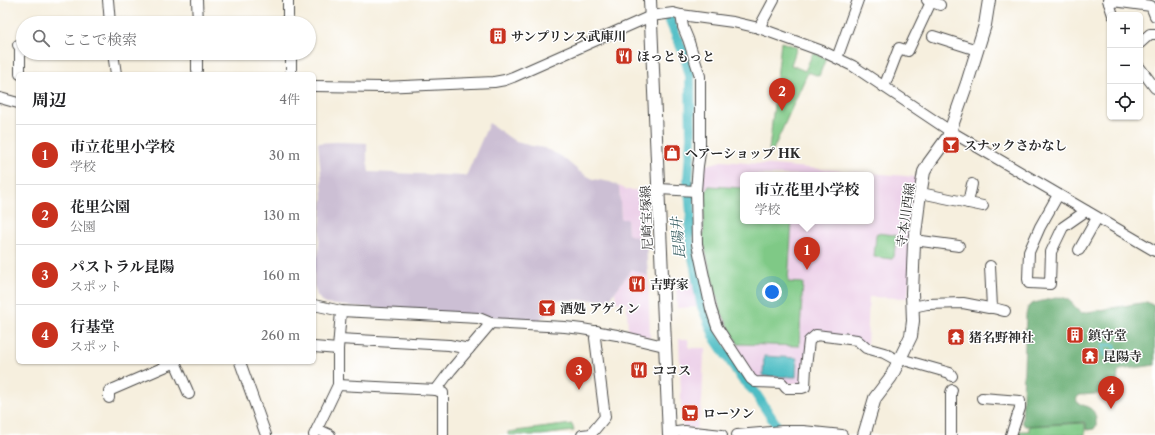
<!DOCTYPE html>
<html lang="ja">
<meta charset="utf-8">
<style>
:root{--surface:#fff;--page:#f2f2f2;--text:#202124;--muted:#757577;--line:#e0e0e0;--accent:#c8321e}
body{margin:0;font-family:"Libre Caslon Text","Noto Serif JP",serif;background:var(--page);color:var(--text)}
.controls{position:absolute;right:12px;top:12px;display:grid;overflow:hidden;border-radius:6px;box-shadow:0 1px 3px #0004}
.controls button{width:36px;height:36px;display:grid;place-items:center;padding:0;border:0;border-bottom:1px solid var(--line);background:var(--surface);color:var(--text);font:20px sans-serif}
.you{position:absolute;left:772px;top:292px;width:14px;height:14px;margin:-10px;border:3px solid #fff;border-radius:50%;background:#1a73e8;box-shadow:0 0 0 6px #1a73e833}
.badge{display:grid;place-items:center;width:26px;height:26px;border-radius:50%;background:var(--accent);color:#fff;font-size:13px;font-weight:700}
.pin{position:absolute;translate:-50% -33px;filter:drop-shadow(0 1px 2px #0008)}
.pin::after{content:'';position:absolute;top:21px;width:14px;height:12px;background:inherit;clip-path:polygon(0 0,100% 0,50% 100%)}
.popup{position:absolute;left:740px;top:172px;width:134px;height:52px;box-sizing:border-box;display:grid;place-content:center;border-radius:6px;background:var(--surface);filter:drop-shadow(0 1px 3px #0005);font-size:13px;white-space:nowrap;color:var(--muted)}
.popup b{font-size:15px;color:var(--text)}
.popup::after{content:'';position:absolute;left:50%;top:100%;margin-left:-8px;border:8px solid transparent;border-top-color:var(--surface)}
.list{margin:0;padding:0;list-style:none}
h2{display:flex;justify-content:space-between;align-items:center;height:52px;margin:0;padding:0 16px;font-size:17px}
h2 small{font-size:13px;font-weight:400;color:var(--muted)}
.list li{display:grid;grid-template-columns:26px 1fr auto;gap:12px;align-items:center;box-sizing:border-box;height:60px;padding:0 16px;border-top:1px solid var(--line)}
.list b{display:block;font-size:15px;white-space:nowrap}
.list p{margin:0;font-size:13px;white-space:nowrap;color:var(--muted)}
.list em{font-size:13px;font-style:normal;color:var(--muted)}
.icon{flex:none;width:22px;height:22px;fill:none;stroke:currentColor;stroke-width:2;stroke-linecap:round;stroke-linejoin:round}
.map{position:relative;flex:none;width:1155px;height:435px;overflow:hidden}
.search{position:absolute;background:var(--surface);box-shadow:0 1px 3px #0004;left:16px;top:16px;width:300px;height:44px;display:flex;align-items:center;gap:10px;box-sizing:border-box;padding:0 14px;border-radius:22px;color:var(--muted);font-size:15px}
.panel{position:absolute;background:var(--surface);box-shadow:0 1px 3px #0004;left:16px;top:72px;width:300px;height:292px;border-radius:6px}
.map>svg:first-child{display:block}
.built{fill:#edd1e9;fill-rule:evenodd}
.industrial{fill:#ccbfd4}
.green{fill:#7fc986;stroke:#557a58}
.forest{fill:#67ad73;stroke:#496c4f}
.water{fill:#4ebdc4;stroke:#3c7478}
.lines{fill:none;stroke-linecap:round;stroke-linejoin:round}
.stream{stroke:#4ebdc4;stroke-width:3}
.canal{stroke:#4ebdc4;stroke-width:10}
.minor-casing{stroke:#494846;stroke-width:12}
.major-casing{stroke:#494846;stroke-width:14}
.minor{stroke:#fff;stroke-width:10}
.major{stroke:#fff;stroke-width:12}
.labels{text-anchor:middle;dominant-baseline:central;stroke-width:3;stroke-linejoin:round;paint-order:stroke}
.poi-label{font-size:13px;font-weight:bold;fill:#2b2b2b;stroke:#fff;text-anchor:start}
.street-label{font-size:13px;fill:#2b2b2b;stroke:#fff}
.water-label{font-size:14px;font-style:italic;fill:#375e61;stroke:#fff}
</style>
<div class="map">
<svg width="1155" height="435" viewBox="0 0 1155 435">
<rect width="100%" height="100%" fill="#fff"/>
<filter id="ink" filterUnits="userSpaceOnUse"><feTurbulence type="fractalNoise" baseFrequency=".025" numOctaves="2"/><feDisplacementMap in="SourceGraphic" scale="8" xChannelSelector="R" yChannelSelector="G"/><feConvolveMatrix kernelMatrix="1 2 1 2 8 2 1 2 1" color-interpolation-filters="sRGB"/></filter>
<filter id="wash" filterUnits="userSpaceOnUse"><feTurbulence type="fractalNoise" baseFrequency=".012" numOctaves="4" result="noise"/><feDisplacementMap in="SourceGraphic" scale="16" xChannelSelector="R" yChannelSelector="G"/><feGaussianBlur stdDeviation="0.9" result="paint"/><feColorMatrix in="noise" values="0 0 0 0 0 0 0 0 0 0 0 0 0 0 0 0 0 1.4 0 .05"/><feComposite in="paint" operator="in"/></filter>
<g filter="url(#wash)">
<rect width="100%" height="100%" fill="#f6efde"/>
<g class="built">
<path d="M722,161L906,176L915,177L920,174L908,298L869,297L867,345L816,332L802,384L755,381L715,318L698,243L702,167L706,165ZM743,175H871V221H743Z"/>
<polygon points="619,186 627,190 645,190 646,241 628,234 627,219 621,219"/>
<polygon points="632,269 648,276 650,338 628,333 627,303 616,302 615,292"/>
<polygon points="692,279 697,307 677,308 676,279"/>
<polygon points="679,339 688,339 689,348 706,348 704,355 702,400 700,418 698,420 696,429 684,427 682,425"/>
</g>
<polygon class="industrial" points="489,123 516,142 532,146 544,148 561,156 580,172 593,179 610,182 619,186 621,219 627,219 628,234 646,241 648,276 632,269 609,300 556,300 547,316 541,318 540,323 325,304 317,296 314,285 314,257 318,256 323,196 318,143 336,142 367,143 367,159 369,172 466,176"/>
<g class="green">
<polygon points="781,42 797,47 791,65 805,71 813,53 826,58 819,76 808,72 773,150 769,150"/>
<polygon points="709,186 743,188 743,221 792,221 788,282 803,283 799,346 738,344 720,310 703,241 705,193"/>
<polygon points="877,233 895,235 896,236 894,257 892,259 874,257 876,235"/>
<polygon points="1085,423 1085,435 1015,435 1015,431 1029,431 1029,426"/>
<polygon points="572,424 574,431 541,435 508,435 508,432"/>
</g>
<path class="forest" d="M1060,297C1069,298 1073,304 1078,311L1082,313L1147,302L1154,306L1155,365L1120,370L1118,372L1117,387C1110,395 1090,394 1080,395C1077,397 1076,398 1077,402C1086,408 1095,406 1096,420C1096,424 1097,426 1094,429L1087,430L1086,429V423L1084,422L1025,426L1022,422L1026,315C1027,312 1027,307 1030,305C1034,302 1053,299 1060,297Z"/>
<polygon class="water" points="764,356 797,358 796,377 763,376"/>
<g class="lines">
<polygon class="stream" points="1103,345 1115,345 1115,355 1104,355"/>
<polyline class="canal" points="669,19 684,54 690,76 691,138 688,180 691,212 689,239 695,267 701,304 716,340 742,379 754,391 775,423 779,435"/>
</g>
</g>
<g filter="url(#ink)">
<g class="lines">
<defs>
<g id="minor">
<polyline points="108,0 110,23"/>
<polyline points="197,0 198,23"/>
<polyline points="288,0 288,16"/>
<polyline points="927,0 940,5"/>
<polyline points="1108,0 1113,15"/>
<polyline points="1109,3 1113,1 1151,6 1155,16"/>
<polyline points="681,15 683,27 688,39 700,76 700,153 698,166 696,191 697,244 711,309 717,327 751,379 755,382 782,383 786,388 802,388 805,387 806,367 809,341 816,335 857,340 866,348 884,353 895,359 904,360 950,373 952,376"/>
<polyline points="759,28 774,0"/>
<polyline points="933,36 977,50"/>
<polyline points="1140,43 1150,34 1155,34"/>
<polyline points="18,45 20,47 20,74"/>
<polyline points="113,53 116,74"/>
<polyline points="197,53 197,70"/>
<polyline points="291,53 291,74"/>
<polyline points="837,58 858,0"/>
<polyline points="1140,68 1155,88"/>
<polyline points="314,86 382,87 494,82 505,80 513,77 651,16 673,13 681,15 733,22 759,28 822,51 853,66 950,131 1155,251"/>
<polyline points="884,87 899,48 908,51 931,2"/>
<polyline points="0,98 18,103"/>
<polyline points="659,189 696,191"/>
<polyline points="921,193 983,206"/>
<polyline points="1058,195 1040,227 1029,252 1028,279 1029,283 1050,284 1051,252 1063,227 1086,211"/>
<polyline points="968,203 972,184"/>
<polyline points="914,240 959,246"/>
<polyline points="1079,250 1097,218"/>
<polyline points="990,266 992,308"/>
<polyline points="314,305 341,311 479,318 491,323 565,327 582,329 617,335 664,346"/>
<path d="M913,307L927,304L963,303L989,308C993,307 1000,310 1005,311"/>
<polyline points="339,339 449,345 469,349"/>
<polyline points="314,347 338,349"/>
<polyline points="175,362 189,394"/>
<polyline points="240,362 266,435"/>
<polyline points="338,385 338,349 341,311"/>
<polyline points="436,390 443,393 443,435"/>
<polyline points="109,398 109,391 176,362"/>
<polyline points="982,398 1020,401 1020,408 1011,435"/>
<polyline points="317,429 330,435"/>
<polyline points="668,433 685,431 722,435"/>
<polyline points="314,435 338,385 436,390 451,370 491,323"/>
<polyline points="582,435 591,434 605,417 595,338 597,331"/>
<polyline points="737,435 782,431 803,431 842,435"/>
<polyline points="951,435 951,393 952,390"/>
</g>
<g id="major">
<polyline points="650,0 669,435"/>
<polyline points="864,435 875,398 891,377 911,336 913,321 912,293 914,243 919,201 924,172 929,163 948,137 967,83 985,25 989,0"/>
</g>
</defs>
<use href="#minor" class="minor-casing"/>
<use href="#major" class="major-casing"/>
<use href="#minor" class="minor"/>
<use href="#major" class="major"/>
</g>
</g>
<defs>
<symbol id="building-square" viewBox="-11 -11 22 22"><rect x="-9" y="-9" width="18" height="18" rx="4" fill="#c8321e" stroke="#fff"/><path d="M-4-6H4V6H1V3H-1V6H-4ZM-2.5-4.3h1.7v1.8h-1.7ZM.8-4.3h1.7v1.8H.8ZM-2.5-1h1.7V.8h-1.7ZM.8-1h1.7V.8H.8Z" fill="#fff"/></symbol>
<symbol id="restaurant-square" viewBox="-11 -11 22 22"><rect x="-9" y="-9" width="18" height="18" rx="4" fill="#c8321e" stroke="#fff"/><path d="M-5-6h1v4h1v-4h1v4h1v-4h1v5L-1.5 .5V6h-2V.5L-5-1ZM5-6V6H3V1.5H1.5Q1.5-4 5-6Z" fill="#fff"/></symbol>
<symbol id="bar-square" viewBox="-11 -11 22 22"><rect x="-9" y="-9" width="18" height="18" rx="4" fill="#c8321e" stroke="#fff"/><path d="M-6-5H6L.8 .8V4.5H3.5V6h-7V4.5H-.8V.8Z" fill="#fff"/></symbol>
<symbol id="shop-square" viewBox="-11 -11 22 22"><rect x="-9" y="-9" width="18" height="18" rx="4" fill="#c8321e" stroke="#fff"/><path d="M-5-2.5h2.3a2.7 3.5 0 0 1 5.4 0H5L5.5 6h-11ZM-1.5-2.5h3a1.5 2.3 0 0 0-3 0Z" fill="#fff"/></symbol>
<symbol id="temple-square" viewBox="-11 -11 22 22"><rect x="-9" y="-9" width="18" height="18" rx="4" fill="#c8321e" stroke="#fff"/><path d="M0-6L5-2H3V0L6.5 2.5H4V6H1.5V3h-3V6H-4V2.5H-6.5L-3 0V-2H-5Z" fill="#fff"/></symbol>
<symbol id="supermarket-square" viewBox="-11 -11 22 22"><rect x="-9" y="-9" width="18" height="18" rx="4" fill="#c8321e" stroke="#fff"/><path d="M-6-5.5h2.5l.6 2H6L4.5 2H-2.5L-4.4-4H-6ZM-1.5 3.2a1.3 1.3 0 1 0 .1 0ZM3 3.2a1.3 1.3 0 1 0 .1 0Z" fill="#fff"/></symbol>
</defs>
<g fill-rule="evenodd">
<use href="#building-square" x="488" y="26" width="20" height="20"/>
<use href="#restaurant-square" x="614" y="46" width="20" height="20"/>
<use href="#bar-square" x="941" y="135" width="20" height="20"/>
<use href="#shop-square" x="662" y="143" width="20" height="20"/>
<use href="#restaurant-square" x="627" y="274" width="20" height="20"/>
<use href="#bar-square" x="537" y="298" width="20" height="20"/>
<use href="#building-square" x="1065" y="325" width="20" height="20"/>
<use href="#temple-square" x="946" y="327" width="20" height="20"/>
<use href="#temple-square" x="1080" y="346" width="20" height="20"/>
<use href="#restaurant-square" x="629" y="360" width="20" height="20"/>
<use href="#supermarket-square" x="680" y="403" width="20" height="20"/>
</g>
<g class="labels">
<g class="poi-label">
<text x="511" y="36">サンプリンス武庫川</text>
<text x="637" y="56">ほっともっと</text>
<text x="964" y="145">スナックさかなし</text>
<text x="685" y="153">ヘアーショップ HK</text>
<text x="650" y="284">吉野家</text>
<text x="560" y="308">酒処 アゲィン</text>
<text x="1088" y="335">鎮守堂</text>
<text x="969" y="337">猪名野神社</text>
<text x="1103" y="356">昆陽寺</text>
<text x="652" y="370">ココス</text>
<text x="703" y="413">ローソン</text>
</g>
<g class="street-label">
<text transform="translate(905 215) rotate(-82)">寺本川西線</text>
<text transform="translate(646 218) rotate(-92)">尼崎宝塚線</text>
</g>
<g class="water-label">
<text transform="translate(678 238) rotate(-95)">昆陽井</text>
</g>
</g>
</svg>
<div class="controls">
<button>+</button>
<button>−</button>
<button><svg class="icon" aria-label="locate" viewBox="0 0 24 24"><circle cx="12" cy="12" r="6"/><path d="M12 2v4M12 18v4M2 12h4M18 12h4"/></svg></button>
</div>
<div class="you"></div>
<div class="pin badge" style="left:807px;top:270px">1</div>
<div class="popup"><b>市立花里小学校</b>学校</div>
<div class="pin badge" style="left:782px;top:111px">2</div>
<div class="pin badge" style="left:579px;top:390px">3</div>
<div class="pin badge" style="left:1111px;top:409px">4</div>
<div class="search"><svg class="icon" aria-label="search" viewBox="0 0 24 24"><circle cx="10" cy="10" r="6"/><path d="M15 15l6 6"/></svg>ここで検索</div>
<section class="panel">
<h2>周辺<small>4件</small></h2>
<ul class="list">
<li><span class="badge">1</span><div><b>市立花里小学校</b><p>学校</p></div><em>30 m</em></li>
<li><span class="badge">2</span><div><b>花里公園</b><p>公園</p></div><em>130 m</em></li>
<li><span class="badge">3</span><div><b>パストラル昆陽</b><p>スポット</p></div><em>160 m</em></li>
<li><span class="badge">4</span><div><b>行基堂</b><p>スポット</p></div><em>260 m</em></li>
</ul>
</section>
</div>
